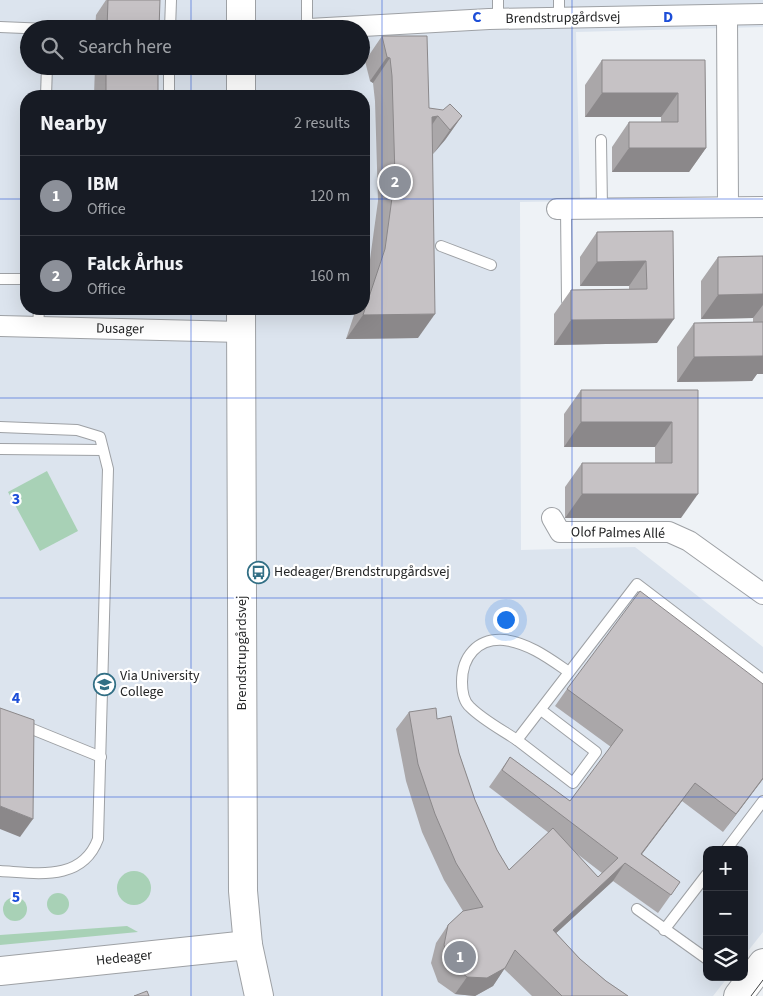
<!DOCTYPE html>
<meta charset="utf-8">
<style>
:root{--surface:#171b24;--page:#242831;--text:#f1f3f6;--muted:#9ea1a6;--line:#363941;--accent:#8c9099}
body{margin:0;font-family:"Source Sans 3",sans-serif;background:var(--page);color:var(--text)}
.controls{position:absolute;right:15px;bottom:15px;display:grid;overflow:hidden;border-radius:10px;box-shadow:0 5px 20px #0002}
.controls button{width:45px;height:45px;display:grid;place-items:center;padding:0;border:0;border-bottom:1px solid var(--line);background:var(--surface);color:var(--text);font:25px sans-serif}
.you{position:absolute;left:505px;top:619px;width:18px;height:18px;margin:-12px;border:4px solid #fff;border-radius:50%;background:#1a73e8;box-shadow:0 0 0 8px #1a73e833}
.badge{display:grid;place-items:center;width:32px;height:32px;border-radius:50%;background:var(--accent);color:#fff;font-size:16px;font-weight:700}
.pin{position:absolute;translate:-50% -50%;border:2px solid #fff;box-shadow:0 1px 5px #0006}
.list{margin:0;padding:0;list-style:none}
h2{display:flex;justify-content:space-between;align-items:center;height:65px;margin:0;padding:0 20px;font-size:21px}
h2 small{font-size:16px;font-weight:400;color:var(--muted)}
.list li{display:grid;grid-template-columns:32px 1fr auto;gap:15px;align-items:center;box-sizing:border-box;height:80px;padding:0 20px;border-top:1px solid var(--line)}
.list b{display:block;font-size:19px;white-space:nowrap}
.list p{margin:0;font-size:16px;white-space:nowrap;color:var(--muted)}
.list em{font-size:16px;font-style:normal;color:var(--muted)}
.icon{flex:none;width:28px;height:28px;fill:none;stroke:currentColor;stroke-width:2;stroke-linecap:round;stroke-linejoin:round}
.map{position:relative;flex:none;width:763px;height:996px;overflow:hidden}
.search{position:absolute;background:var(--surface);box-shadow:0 5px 20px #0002;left:20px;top:20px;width:350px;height:55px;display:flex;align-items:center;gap:12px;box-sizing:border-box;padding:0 18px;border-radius:28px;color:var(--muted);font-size:19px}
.panel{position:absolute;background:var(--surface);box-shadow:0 5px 20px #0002;left:20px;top:90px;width:350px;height:225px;border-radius:20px}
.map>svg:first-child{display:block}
.built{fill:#dce4ee;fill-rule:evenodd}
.green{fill:#a8d1b6}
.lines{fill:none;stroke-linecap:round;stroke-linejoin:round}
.lane-casing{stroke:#9ea1a5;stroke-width:12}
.street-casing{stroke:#9ea1a5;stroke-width:22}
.secondary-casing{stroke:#9ea1a5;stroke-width:30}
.lane{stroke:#fff;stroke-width:10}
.street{stroke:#fff;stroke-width:20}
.secondary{stroke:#fff;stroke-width:28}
.tram{stroke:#3f4042;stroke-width:1}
.wall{fill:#aaa7a9;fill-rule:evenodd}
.shaded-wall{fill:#8b888a}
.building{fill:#c6c2c5;stroke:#8b888a}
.grid{fill:none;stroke:#1d4ed8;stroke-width:1;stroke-opacity:0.55}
.labels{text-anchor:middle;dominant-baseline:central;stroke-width:4.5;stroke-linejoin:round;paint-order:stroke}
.street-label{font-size:14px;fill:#232425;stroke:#fff}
.poi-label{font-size:14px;fill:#232425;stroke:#fff;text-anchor:start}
.grid-label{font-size:16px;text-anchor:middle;font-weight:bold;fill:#1d4ed8;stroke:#fff;stroke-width:4.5;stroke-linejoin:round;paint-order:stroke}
</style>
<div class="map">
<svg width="763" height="996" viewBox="0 0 763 996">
<rect width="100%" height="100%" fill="#eef2f6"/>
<path class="built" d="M0,0H763V27L576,32L580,201L520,202L521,550L635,547L763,647V932L744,956V850H707V977H728L713,996H0ZM29,29H361V66H29ZM26,96H364V309H26Z"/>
<g class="green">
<polygon points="47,471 78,531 40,551 8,492"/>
<circle cx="134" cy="888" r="17"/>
<circle cx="58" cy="904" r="11"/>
<circle cx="15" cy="909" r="12"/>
<polygon points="127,926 138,932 0,945 0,935"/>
</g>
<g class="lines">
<defs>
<g id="lane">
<polyline points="307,0 307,29"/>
<polyline points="498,0 498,19"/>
<polyline points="559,0 559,18"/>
<polyline points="0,27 48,29"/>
<polyline points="170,29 171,0"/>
<polyline points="46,96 47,66"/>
<polyline points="169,96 169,66"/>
<polyline points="601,140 602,208"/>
<polyline points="566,209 567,301"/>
<polyline points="441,246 491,265"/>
<polyline points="0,279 26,279"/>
<polyline points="38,327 39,309"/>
<path d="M0,427L77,430L100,437L108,469L98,839C82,882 37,873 0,871"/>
<polyline points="0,449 103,450"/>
<polyline points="541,710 596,752 573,783 517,740 637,584 763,680"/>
<polyline points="0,716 101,757"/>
<path d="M517,740C502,730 483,720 470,707C463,701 462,691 462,682C462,657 477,638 504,640C529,643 550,659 569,672"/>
<polyline points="726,850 763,801"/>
<polyline points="637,909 707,959"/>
<polyline points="664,930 707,874"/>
</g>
<g id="street">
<polyline points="727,15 728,207"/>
<polyline points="309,29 489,19 763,14"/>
<polyline points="557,209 763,207"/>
<polyline points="0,326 241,332"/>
<polyline points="552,518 560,532 669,532 689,541 763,594"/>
</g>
<g id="secondary">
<polyline points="241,0 241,29"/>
<polyline points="241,96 241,66"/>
<polyline points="241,309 243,891 248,945 259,996"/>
<polyline points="0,971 248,945"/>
<polyline points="738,996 763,963"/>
</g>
</defs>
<use href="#lane" class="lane-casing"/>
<use href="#street" class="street-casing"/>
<use href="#secondary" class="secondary-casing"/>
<use href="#lane" class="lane"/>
<use href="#street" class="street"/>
<use href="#secondary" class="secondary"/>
<polyline class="tram" points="751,996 763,980"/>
</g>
<g class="wall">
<polygon points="106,0 160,0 159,29 95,29 96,15"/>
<polygon points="382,36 429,108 462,116 445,140 433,154 432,153 418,338 346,339 356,309 364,309 364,285 368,274 378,201 375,101 373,83 370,81 365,61"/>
<polygon points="602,60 705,60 706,148 689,172 612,172 612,147 629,122 661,122 661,117 585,117 585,85"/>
<polygon points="95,66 158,66 158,96 94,96"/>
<polygon points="673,231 657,343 554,345 554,314 571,290 629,289 629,286 580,286 580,257 597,232"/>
<polygon points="763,256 763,374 757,374 752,381 677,382 677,347 694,323 753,322 753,318 701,319 701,281 718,257"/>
<polygon points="581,390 698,390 681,518 565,518 565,487 582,463 655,463 655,447 564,447 564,414"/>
<path d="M763,684V779L723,832L682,801L642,854L680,882L658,913L613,881L556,933L580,959L606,981L628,996H532L504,969L493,986L475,996L455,994L438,982L431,963L436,943L448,925L463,911L444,880L422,832L406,781L396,729L409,712L437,719L459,753L475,800L497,850L509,870L549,833L489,787L510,757L570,801L611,747L555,706L567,689ZM576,853L602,873L598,877Z"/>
</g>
<g class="shaded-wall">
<polygon points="387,57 390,58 373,83 370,81"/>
<polygon points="602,93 678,93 661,117 585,117"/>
<polygon points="438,116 421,141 432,117"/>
<polygon points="462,116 445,140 433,154 450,130"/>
<polygon points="629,148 706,148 689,172 612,172"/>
<polygon points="646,261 629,286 580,286 597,262"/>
<polygon points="763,294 763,305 753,318 701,319 718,295"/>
<polygon points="435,314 418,338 346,339 363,315"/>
<polygon points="674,319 657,343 554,345 571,320"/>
<polygon points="763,356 763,374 757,374 752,381 677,382 694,357"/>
<polygon points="581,422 672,422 655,447 564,447"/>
<polygon points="582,494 698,494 681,518 565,518"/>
<polygon points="763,778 763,779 723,832 736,814"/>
<polygon points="695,783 682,801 629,871 641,854"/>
<polygon points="0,806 33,819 20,837 0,829"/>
<polygon points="625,863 613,881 541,947 553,930"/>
<polygon points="505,968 493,986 475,996 455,994 467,977"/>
</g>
<g class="building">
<polygon points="108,0 160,0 159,29 107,29"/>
<polygon points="382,36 427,36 429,108 443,110 450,104 462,116 450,130 438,116 432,117 435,314 363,315 385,249 395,176 392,76 390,58 387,57"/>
<polygon points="602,60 705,60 706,148 629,148 629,122 678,122 678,93 602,93"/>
<rect x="106" y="66" width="52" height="30"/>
<polygon points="673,231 674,319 571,320 571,290 647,289 646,261 597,262 597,232"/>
<polygon points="763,256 763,294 718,295 718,257"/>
<polygon points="763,322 763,356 694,357 694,323"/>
<polygon points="581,390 698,390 698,494 582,494 582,463 672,463 672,422 581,422"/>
<polygon points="640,591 763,684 763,778 736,814 695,783 641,854 680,882 671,895 625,863 553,930 580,959 606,981 628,996 562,996 515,950 505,968 487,978 467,977 451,964 444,945 448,925 463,911 483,907 456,863 435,814 418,764 409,712 436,708 437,719 451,716 459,753 475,800 497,850 509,870 553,828 598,877 618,858 502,770 510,757 570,801 623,730 567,689"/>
<polygon points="0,708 34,720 33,819 0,806"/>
<polygon points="147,991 149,996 134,996"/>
</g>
<path class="grid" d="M191,0V29M382,0V996M572,0V996M191,66V96M0,199H26M364,199H763M191,309V996M0,398H763M0,598H763M0,797H763"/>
<defs>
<symbol id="bus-ring" viewBox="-11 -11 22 22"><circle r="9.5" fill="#fff" stroke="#326f85" stroke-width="1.5"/><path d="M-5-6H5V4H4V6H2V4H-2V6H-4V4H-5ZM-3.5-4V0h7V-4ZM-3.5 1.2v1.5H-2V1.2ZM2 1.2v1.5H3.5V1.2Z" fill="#326f85"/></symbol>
<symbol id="school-ring" viewBox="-11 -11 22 22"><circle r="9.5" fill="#fff" stroke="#326f85" stroke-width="1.5"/><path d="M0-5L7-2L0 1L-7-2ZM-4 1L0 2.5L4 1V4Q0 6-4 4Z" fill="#326f85"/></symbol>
</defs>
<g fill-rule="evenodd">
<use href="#bus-ring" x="246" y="560" width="25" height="25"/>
<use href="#school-ring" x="92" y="672" width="25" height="25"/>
</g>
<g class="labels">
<g class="street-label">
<text transform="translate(563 18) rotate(-1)">Brendstrupgårdsvej</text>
<text transform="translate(120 329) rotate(1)">Dusager</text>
<text transform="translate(618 533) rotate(1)">Olof Palmes Allé</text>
<text transform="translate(242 653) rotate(-90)">Brendstrupgårdsvej</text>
<text transform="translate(124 958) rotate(-6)">Hedeager</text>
</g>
<g class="poi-label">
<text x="274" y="572">Hedeager/Brendstrupgårdsvej</text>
<text x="120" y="676">Via University<tspan x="120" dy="16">College</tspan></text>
</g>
</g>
<g class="grid-label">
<text x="477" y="22">C</text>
<text x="668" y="22">D</text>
<text x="16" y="504">3</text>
<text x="16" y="703">4</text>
<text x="16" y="902">5</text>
</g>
</svg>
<div class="controls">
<button>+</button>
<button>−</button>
<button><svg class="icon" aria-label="layers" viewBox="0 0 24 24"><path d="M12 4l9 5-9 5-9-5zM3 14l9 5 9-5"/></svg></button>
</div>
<div class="you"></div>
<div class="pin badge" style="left:460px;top:957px">1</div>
<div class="pin badge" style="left:395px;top:182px">2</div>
<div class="search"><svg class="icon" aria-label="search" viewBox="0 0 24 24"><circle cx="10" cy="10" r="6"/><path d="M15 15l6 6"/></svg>Search here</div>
<section class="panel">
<h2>Nearby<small>2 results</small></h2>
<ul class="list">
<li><span class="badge">1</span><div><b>IBM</b><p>Office</p></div><em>120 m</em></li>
<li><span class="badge">2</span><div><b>Falck Århus</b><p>Office</p></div><em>160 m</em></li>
</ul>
</section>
</div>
